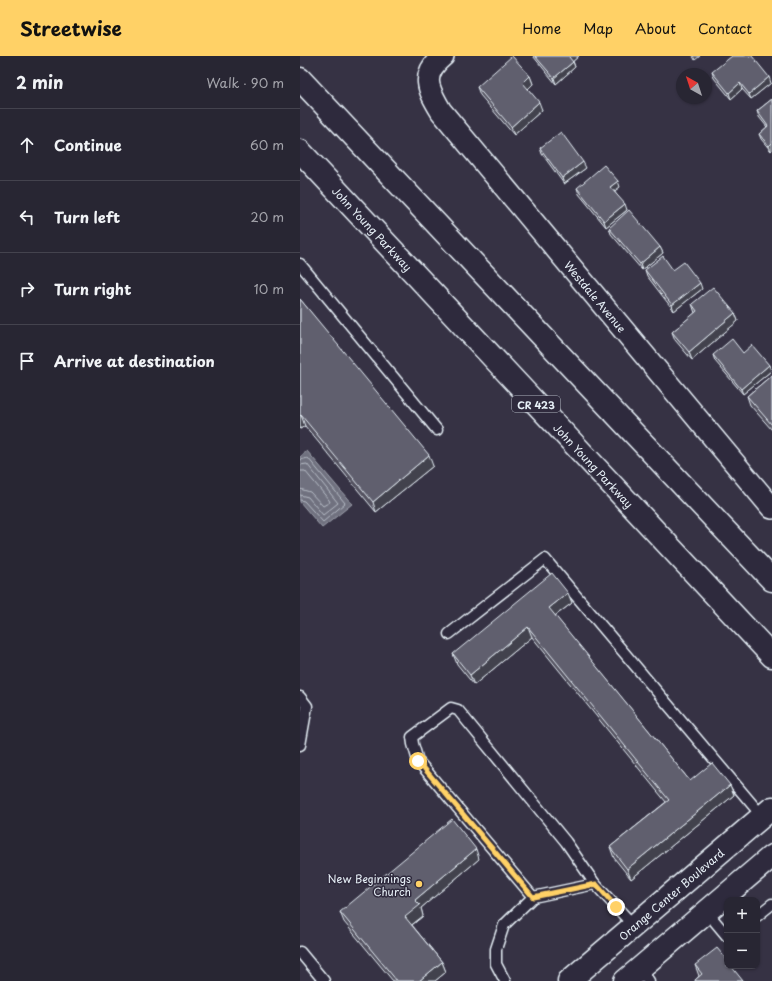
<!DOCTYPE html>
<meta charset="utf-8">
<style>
:root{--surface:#282633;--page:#34323f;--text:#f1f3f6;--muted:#a5a5ac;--line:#44434e;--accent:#ffd166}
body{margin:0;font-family:"Playpen Sans",sans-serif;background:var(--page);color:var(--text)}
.controls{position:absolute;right:12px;bottom:12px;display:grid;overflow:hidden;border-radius:8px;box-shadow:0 1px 3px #0004}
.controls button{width:36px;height:36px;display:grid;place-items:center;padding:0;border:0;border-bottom:1px solid var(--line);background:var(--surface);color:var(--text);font:20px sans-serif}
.compass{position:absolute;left:376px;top:12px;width:36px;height:36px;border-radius:50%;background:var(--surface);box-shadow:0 1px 3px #0004;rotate:321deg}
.stop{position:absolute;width:12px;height:12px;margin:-9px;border:3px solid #ffd166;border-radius:50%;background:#fff}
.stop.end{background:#ffd166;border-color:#fff;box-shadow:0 1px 4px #0008}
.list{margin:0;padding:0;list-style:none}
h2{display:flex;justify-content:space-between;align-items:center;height:52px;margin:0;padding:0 16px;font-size:17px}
h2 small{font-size:13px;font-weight:400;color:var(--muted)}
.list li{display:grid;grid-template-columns:26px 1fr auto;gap:12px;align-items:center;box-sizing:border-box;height:72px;padding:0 16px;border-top:1px solid var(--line)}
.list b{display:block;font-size:15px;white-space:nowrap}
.list em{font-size:13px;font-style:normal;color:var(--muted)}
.icon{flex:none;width:22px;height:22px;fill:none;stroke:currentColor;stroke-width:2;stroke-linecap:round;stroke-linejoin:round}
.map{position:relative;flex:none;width:472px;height:925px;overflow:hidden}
header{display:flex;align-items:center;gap:24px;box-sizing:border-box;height:56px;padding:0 20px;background:var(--accent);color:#111}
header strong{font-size:19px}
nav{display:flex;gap:22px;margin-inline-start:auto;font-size:14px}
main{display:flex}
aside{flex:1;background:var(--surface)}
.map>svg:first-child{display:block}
.water{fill:#70717f;stroke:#a0a4af}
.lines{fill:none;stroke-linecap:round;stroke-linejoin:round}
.shore{stroke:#b8bec8;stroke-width:1}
.service-casing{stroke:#e8f1f8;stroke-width:13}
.minor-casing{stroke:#e8f1f8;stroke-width:24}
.tertiary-casing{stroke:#e8f1f8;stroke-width:25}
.primary-casing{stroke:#e8f1f8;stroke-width:25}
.service{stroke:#2f2a3d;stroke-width:10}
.minor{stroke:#2f2a3d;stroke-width:21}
.tertiary{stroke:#2f2a3d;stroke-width:22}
.primary{stroke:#2f2a3d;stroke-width:22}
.wall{fill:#53515f;stroke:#e8f1f8}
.shaded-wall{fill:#43424d;stroke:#e8f1f8}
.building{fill:#605e6e;stroke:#e8f1f8}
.route{stroke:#ffd166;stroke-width:5}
.poi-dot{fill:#ffd166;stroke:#2f2a3d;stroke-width:1.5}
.labels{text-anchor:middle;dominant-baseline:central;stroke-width:3;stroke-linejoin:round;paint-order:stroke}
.shield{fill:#2f2a3d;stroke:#b0b5c0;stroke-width:1}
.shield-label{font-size:10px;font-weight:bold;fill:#e8f1f8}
.street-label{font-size:11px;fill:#e8f1f8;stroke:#2f2a3d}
.poi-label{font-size:11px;fill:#e8f1f8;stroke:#2f2a3d;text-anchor:end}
</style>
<header>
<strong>Streetwise</strong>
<nav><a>Home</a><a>Map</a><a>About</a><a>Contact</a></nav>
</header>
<main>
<aside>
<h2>2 min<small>Walk · 90 m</small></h2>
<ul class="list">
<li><svg class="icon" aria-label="ahead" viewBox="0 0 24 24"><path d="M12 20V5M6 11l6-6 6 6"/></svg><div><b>Continue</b></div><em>60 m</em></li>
<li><svg class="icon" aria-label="left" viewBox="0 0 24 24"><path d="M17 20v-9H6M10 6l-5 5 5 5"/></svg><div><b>Turn left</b></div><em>20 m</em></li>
<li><svg class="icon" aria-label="right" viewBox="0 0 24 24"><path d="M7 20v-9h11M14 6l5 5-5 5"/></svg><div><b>Turn right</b></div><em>10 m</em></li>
<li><svg class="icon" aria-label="arrive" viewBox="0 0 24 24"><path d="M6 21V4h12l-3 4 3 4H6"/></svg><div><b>Arrive at destination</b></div></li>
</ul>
</aside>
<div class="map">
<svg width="472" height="925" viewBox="0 0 472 925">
<rect width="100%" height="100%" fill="#363244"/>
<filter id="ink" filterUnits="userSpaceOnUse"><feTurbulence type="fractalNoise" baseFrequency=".025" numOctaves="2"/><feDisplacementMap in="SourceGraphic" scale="8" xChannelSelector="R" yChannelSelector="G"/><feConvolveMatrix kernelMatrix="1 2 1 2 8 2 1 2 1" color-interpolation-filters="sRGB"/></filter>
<g filter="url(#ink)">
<polygon class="water" points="7,395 52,448 22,472 0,446 0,401"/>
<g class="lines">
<g class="shore">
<polyline points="0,404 8,402 45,447 23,466 4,445 0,444"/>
<polyline points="0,409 7,408 38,447 23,459 8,441 0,439"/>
<polyline points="0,415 5,415 29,444 30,446 23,450 10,436 0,433"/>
</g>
<defs>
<g id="service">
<polyline points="0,208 137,374"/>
<polyline points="149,578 245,503 462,760"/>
<polyline points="0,641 7,650 0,689"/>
<polyline points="233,841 295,828"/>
<polyline points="407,856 427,880"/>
<polyline points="457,860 472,848"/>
<polyline points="0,896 24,925"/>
<polyline points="339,913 349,925"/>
<polyline points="205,925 196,908 196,893 204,869 233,841 118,705 113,688 112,681 151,652 158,654 266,786 295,828 334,870"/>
</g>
<g id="minor">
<path id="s1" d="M143,0C120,19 128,33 141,55L472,452"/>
</g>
<g id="tertiary">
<path id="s2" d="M269,925L472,752"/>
<polyline points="325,925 472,800"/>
</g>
<g id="primary">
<polyline points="0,23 472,524"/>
<path id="s3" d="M0,95L472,600"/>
</g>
</defs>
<use href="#service" class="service-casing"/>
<use href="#minor" class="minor-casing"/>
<use href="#tertiary" class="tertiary-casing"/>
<use href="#primary" class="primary-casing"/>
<use href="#service" class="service"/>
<use href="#minor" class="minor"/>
<use href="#tertiary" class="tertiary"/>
<use href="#primary" class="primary"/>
</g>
<g class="wall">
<polygon points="233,0 279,0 273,5 275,11 256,28"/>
<polygon points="412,16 471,27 451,43 442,33 431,43 414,22"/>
<polygon points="230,20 233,28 228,33 242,54 214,79 180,39 177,31"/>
<polygon points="472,43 471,95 461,83 459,78 467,71 459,61 457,55"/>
<polygon points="240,92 286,112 264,128 242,98"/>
<polygon points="320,131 314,135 327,154 306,171 279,138 277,132"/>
<polygon points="309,172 360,191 363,197 342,214 311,178"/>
<polygon points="345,214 373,214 402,233 374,255 347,220"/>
<polygon points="0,243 133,410 76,456 5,370 0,373"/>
<polygon points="392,248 435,257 438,265 392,304 375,284 372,276 395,257"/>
<polygon points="443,297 471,315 443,338 415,305 413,299"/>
<polygon points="472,319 472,374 450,349 447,340"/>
<polygon points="272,547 255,560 390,725 430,729 434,739 331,823 314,802 310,791 366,746 232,581 174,629 157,608 153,598"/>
<polygon points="179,803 121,852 123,860 112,869 142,906 146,916 135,925 93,925 44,866 40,856"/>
<polygon points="395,909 443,925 395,925 395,924 399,920"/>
</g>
<g class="shaded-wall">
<polygon points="270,0 279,0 271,7 269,1"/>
<polygon points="393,0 400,0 395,4"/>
<polygon points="273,6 275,11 256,28 254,22"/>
<polygon points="230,20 233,28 226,35 223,27"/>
<polygon points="469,21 471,27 451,43 449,38"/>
<polygon points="440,27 442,33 431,43 429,37"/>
<polygon points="239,46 242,54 214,79 211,71"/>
<polygon points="472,87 472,94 471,95 469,90"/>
<polygon points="283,106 286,112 264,128 262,122"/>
<polygon points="318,125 320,131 312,137 310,131"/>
<polygon points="325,148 327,154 306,171 304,165"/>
<polygon points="360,191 363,197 342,214 340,208"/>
<polygon points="400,227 402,233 374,255 372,249"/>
<polygon points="435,257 438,265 392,304 389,296"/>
<polygon points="469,309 471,315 443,338 441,333"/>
<polygon points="1,359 5,370 0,373 0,360"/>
<polygon points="129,399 133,410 76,456 73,446"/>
<polygon points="268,537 272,547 252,562 249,552"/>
<polygon points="228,571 232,581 174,629 170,619"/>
<polygon points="430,729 434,739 331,823 327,813"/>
<polygon points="176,793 179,803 121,852 123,860 109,871 105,861 115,844"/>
<polygon points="142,906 146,916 135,925 119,925"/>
</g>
<g class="building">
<polygon points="212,0 230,20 223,27 239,46 211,71 177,31"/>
<polygon points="235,0 270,0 269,1 273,6 254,22"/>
<polygon points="432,0 452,0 469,21 449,38 440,27 429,37 412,16"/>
<polygon points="472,43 472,87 469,90 459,78 468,70 457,55"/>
<polygon points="261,76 283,106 262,122 240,92"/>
<polygon points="304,109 318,125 310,131 325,148 304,165 277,132"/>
<polygon points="329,154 360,191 340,208 309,172"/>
<polygon points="363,200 373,214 384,206 400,227 372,249 345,214"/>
<polygon points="413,231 435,257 389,296 372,276 397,255 392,248"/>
<polygon points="0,243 129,399 73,446 1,359 0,360"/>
<polygon points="432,283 443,297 452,289 469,309 441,333 413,299"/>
<polygon points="472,319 472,369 447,340"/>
<polygon points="252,517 268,537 249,552 390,725 412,707 430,729 327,813 310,791 369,744 228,571 170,619 153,598"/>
<polygon points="152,763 176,793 115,844 120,849 105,861 142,906 119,925 97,925 40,856"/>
<polygon points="417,892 427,904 427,910 431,910 443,925 396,925 395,924 402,918 395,909"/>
</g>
</g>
<g class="lines" filter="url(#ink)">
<polyline class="route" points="118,705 233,841 296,828 316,851"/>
</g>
<circle class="poi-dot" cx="119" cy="828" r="4"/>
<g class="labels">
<rect class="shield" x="212" y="340" width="48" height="16" rx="3"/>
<g class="shield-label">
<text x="236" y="348">CR 423</text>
</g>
<g class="street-label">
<text stroke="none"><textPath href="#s3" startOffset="106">John Young Parkway</textPath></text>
<text stroke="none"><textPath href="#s1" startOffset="304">Westdale Avenue</textPath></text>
<text stroke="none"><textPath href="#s3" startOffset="430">John Young Parkway</textPath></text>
<text stroke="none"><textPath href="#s2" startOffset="134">Orange Center Boulevard</textPath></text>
</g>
<g class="poi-label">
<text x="111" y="822">New Beginnings<tspan x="111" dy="13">Church</tspan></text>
</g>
</g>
</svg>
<div class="controls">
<button>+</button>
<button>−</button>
</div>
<svg class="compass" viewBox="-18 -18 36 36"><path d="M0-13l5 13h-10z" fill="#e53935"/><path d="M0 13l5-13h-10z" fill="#a5a5ac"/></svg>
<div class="stop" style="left:118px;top:705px"></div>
<div class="stop end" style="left:316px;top:851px"></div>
</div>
</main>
